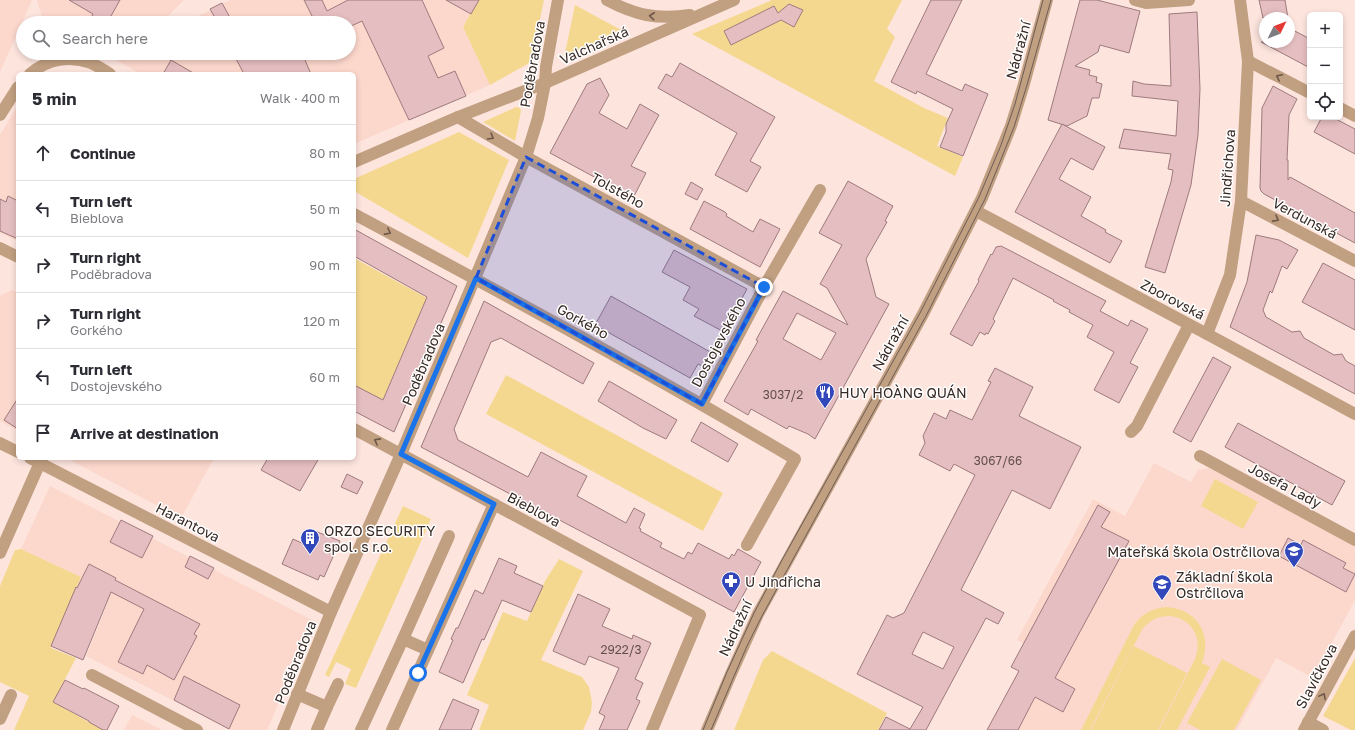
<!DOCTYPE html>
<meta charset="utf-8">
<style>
:root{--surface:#fff;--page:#f2f2f3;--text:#2b2b33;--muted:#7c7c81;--line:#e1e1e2}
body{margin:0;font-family:"Golos Text",sans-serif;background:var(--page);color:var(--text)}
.controls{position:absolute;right:12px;top:12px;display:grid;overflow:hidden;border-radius:6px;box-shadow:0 2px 6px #0003}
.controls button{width:36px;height:36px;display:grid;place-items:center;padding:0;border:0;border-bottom:1px solid var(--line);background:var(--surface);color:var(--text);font:20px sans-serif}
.compass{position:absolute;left:1259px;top:12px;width:36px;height:36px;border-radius:50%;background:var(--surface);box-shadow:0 2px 6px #0003;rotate:47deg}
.stop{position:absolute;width:12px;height:12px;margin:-9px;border:3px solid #1a73e8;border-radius:50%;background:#fff}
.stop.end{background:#1a73e8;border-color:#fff;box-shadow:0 1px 4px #0008}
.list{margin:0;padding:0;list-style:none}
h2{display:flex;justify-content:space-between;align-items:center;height:52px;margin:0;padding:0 16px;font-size:17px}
h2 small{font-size:13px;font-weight:400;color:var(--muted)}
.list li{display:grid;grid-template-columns:26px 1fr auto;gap:12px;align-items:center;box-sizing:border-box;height:56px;padding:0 16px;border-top:1px solid var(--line)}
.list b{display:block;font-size:15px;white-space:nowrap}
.list p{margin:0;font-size:13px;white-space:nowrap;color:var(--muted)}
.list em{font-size:13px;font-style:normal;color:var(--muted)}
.icon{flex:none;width:22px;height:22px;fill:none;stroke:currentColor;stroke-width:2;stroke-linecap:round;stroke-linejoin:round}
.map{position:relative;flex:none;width:1355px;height:730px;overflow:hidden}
.search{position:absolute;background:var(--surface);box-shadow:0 2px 6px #0003;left:16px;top:16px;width:340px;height:44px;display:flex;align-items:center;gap:10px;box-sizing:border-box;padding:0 14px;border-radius:22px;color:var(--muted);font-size:15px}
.panel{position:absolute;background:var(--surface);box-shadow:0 2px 6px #0003;left:16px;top:72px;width:340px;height:388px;border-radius:6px}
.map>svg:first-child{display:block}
.built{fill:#fcd7cc}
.green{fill:#f5d890}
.building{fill:#e5bec1;stroke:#9e7a7e;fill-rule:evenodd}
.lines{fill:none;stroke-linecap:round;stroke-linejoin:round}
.minor{stroke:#c19f81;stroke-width:12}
.tram{stroke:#6d5c57;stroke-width:1}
.oneway{stroke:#6e5849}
.route{stroke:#1a73e8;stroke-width:5}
.marked{fill:#1d4ed8;fill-opacity:0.2;stroke:#1d4ed8;stroke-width:3;stroke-dasharray:8 5;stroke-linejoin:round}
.labels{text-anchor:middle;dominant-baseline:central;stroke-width:3;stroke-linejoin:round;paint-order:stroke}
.number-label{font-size:12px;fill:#624e4b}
.street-label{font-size:14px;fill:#372924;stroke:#fff}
.poi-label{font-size:14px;fill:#372924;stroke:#fff;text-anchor:start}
</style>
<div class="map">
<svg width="1355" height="730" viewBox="0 0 1355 730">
<rect width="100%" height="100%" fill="#fde5de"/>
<g class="built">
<polygon points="0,0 32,0 0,72"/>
<polygon points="37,0 184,0 161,23 46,23 42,17"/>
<polygon points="230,0 478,0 463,27 490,85 354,144 354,74 141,74 114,59 125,53 349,53 349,23 185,23"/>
<polygon points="18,105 18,241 0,233 0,135"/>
<polygon points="12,290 18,293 18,431 0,421 0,296"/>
<polygon points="66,458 214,458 181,518"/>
<polygon points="1154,463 1191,482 1198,470 1209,468 1355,545 1355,600 1313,678 1276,658 1237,730 987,730 1025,659 1040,652 1017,640 1093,499 1125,516"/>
<polygon points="50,486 314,621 267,730 231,730 86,656 108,602 76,589 81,577 21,549"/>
<polygon points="132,715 162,730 124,730"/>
</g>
<g class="green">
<polygon points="478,0 544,0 531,62 490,85 463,27"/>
<polygon points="772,0 902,0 887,29 895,37 874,81 924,108 948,118 937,146 963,157 955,176 692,34"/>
<polygon points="575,5 625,32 564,58"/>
<polygon points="516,107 520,108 521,111 515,141 483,122"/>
<polygon points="459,132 509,160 468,258 354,191 354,179"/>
<polygon points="354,258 427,298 383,399 379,400 354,387"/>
<polygon points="506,375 723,493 703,531 486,414"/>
<polygon points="1215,479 1258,502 1243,529 1201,506"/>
<polygon points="403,506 431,519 356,688 345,684 351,669 336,662 329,677 325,675"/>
<polygon points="21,549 81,577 51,648 76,658 53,702 103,730 14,730 29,696 0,682 0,586 15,550"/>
<polygon points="559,559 583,571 541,660 582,677 589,687 592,702 591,712 583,730 479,730 489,705 467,695 503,612 527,621 545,581"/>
<path d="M1165,607C1196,608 1213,633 1202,663L1210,667L1177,730H1159L1195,659C1209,625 1168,600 1143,628L1090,730H1081L1134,625C1142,614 1151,609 1165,607Z"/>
<polygon points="1134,646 1187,673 1158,730 1091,730"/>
<polygon points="772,651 887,713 878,730 734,730 763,660"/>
<polygon points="1355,658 1355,730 1351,730 1323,716"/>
<polygon points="1222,659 1261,680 1234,730 1200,730 1187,723"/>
</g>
<g class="building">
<polygon points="69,0 120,0 107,23 88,23 93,14"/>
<polygon points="304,0 322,0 327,11 348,0 422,0 444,48 428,56 438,78 455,71 466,96 409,120 362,21 349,27 349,23 302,23 313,18"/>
<polygon points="446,0 479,0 471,14"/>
<polygon points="931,0 962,0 926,74 962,91 965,84 988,94 963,156 940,147 946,132 946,124 953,109 917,91 916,94 891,82"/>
<polygon points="1080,0 1097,0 1140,11 1129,53 1100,45 1098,52 1075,66 1090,70 1089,75 1097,77 1096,82 1102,84 1099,98 1092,98 1087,116 1067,126 1048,120"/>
<polygon points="1259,0 1285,0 1288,18 1263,18"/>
<polygon points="222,3 233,23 218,23 210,9"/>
<polygon points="789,4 803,10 794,27 781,20 731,45 724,31 774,6 778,13"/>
<polygon points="1197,12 1200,89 1198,135 1191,185 1165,273 1145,267 1171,182 1173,170 1168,169 1171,154 1119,148 1124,129 1176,136 1178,101 1132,96 1133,81 1144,84 1171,86 1169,14"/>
<polygon points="1289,28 1310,39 1310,68 1261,42 1289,42"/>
<polygon points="233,53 302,53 311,74 244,74"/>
<polygon points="171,60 195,74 163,74"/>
<polygon points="680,63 775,117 750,161 761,167 747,192 715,175 737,133 658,88 666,74 672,77"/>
<polygon points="600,78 609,95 599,113 627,129 640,104 659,115 631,166 646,173 633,198 550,153 587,84"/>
<polygon points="1273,86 1297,99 1289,115 1287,160 1288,160 1288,180 1290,177 1355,213 1355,243 1264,194 1261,191 1260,188 1262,108"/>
<polygon points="1322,117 1332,117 1355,129 1355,154 1314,132"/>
<polygon points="1062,124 1105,147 1093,170 1071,158 1059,179 1091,197 1081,216 1106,230 1105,232 1122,241 1110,263 1015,212"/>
<path d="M848,181L893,206L885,221L887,222L866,259L876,297L889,304L815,439L808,434L789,426L787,429L751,409L748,415L724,401L758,341L756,340L783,291L848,325L827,288L820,284L842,245L819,233ZM797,313L836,333L821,360L783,339Z"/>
<polygon points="691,182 703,189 697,200 685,194"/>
<polygon points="8,196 18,201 18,239 0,231 0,199 6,202"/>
<polygon points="704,201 725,212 727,214 726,216 753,232 760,219 780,229 760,267 690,229"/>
<polygon points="354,229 457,286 394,432 354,411 354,385 383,400 427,297 354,256"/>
<polygon points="1256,235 1279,240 1298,250 1287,269 1282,266 1272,293 1270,291 1263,310 1266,317 1292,332 1300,331 1304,338 1334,355 1342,354 1346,361 1355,366 1355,394 1230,327 1247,282"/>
<polygon points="1001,246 1009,250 1106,301 1100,311 1128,326 1131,320 1148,329 1130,363 1138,367 1119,403 1094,390 1114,352 1087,337 1093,325 1069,312 1070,310 1053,301 1054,300 1013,278 993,319 995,321 988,334 986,333 985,335 980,332 972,346 950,334 979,281 978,280 991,254 992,255 996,247"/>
<polygon points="674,250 747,289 724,332 694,316 699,309 683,300 690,287 662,272"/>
<polygon points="1323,263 1355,280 1355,330 1302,302"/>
<polygon points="611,296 712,353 704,367 698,364 690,378 595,325"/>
<polygon points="484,301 594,363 583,384 501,338 491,342 454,429 458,440 528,477 541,452 569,467 587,476 577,496 626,523 634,508 645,514 639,528 641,529 640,531 662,543 660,547 684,559 688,552 692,554 698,543 729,559 732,554 734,556 738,549 761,562 734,612 421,447"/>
<polygon points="1213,357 1231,367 1191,442 1173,432"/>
<path d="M995,368L1033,387L1019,416L1081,447L1050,509L1012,490L961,590L1004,613L998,624L986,618L926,730H879L886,717L910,729L923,707L857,674L887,615L893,618L904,613L975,475L954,464L950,471L919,455L925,443L923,436L934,413L946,419L950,410L972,420L991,382L988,381ZM923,632L954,647L943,669L912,654Z"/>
<polygon points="609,381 677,420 666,439 643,428 598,401"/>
<polygon points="18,398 18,429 4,420"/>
<polygon points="701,422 738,444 728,462 691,441"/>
<polygon points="1238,423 1345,481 1332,505 1225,447"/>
<polygon points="268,458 319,458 300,491 261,470"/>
<polygon points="347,474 363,482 357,494 341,487"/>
<polygon points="1098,505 1110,512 1101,527 1129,541 1055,678 1075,689 1063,712 1035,697 1018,730 987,730 1019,671 1011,667"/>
<polygon points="121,520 153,536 142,558 110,542"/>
<polygon points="315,531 340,541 324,577 320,575 318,580 282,564 293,539 308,546"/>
<polygon points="1288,538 1301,545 1303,540 1346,563 1343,568 1355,574 1346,592 1279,556"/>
<polygon points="190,556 214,568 208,579 185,567"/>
<polygon points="499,558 517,566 514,573 543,586 531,612 502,600 484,640 482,639 463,683 439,672 453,640 451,639 456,628 458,628 475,590 483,594"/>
<polygon points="89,564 116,578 115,580 200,624 194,634 197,636 174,680 147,665 143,674 118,662 144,609 111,592 83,660 51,646 76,587 77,588"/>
<polygon points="578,594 610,609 602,626 632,639 633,635 651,643 635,679 643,683 636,699 640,701 627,730 599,730 605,716 599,713 619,668 589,656 585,665 553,651"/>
<polygon points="184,676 240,705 229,729 174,700"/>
<polygon points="65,680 83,689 84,688 119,706 107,730 103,730 89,722 89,721 53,702"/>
<polygon points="453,699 479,710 471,730 439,730"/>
</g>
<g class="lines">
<g class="minor">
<path d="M607,0C635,15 657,20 690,15"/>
<polyline points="1135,0 1146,3 1189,0"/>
<polyline points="1248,61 1310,93"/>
<path d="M30,74C47,59 70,55 91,63C98,66 104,70 110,74"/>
<polyline points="1340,108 1355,116"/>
<polyline points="0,115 18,87"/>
<polyline points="458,117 526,157 764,287"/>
<polyline points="354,162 458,117 545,83 734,0"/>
<polyline points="1241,201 1355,261"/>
<polyline points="976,211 1207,334 1355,414"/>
<path d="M354,214C502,293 650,373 795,459L747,545"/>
<polyline points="0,248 18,257"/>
<polyline points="1207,334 1230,275 1241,201 1248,61 1240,0"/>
<polyline points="702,404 764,287 820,190"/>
<polyline points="354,429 700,615 652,730"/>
<polyline points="1131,432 1137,426 1189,325"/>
<polyline points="0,443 18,452"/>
<polyline points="1200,456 1355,540"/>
<polyline points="30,458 331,612"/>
<polyline points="0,553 42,458"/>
<polyline points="403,639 449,536"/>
<polyline points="92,675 197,730"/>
<polyline points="297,694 327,707 338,684"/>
<polyline points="0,719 11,695"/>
<polyline points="1308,722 1323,730"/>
<polyline points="283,730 331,612 401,454 526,157 538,118 545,83 546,67 558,0"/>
<polyline points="317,730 327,707"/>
<polyline points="361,730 403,639 428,650"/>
<polyline points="392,730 494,504"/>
<polyline points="707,730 731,674 758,614 923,314 982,198 1011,126 1024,84 1047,0"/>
<polyline points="1304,730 1355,636"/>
</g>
<g class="tram">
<polyline points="703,730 727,672 754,613 782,560 920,313 979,197 1001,145 1015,104 1043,0"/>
<polyline points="711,730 747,646 762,616 926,316 985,199 1014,127 1027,85 1051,0"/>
</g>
</g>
<defs><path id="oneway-chevron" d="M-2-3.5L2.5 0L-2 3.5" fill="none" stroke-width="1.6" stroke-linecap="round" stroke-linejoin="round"/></defs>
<g class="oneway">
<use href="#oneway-chevron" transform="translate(652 16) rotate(-174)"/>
<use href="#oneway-chevron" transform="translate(1279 77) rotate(-153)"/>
<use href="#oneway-chevron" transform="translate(491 137) rotate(30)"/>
<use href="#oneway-chevron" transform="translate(1276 219) rotate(28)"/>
<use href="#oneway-chevron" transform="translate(388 232) rotate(28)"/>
<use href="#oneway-chevron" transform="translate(377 441) rotate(-152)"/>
<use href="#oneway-chevron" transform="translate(1323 696) rotate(-62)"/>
</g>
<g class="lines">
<polyline class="route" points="418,673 494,504 401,454 476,278 702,404 764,287"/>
</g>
<path class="marked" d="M526,157L764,287L702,404L476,278Z"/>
<defs>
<symbol id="restaurant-pin" viewBox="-11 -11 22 30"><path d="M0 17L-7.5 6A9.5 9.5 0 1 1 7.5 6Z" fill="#3247b9" stroke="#fff"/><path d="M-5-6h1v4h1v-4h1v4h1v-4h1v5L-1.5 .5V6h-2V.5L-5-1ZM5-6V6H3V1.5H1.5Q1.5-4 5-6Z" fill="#fff"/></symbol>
<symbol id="building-pin" viewBox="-11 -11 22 30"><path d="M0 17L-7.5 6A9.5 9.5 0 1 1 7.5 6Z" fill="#3247b9" stroke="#fff"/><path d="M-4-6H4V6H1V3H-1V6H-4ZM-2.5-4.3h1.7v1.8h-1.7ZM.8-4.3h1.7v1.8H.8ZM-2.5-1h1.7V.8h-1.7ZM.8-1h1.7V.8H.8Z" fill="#fff"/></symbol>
<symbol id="school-pin" viewBox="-11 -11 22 30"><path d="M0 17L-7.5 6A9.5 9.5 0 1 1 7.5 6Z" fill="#3247b9" stroke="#fff"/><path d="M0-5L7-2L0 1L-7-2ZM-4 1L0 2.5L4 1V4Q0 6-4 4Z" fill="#fff"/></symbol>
<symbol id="pharmacy-pin" viewBox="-11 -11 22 30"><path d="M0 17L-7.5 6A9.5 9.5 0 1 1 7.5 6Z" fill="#3247b9" stroke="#fff"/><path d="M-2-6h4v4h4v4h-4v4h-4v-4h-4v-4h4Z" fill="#fff"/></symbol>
</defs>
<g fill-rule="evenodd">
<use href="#restaurant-pin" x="814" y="381" width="22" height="30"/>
<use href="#building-pin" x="299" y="527" width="22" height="30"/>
<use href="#school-pin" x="1283" y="540" width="22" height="30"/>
<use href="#pharmacy-pin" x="720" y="570" width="22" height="30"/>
<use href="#school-pin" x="1151" y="573" width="22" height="30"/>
</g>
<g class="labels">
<g class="number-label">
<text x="783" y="394">3037/2</text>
<text x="998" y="460">3067/66</text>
<text x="621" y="649">2922/3</text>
</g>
<g class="street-label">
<text transform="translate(594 45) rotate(-24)">Valchařská</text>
<text transform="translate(1018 50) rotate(-75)">Nádražní</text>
<text transform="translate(532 64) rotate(-80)">Poděbradova</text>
<text transform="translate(1227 168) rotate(-86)">Jindřichova</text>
<text transform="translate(618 190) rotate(29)">Tolstého</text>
<text transform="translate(1305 218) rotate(28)">Verdunská</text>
<text transform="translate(1173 299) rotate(28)">Zborovská</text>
<text transform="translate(583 321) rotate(29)">Gorkého</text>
<text transform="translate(718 342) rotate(-62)">Dostojevského</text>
<text transform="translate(890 343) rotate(-61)">Nádražní</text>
<text transform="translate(423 364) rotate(-67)">Poděbradova</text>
<text transform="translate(1285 485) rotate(28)">Josefa Lady</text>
<text transform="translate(534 509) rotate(28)">Bieblova</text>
<text transform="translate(188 522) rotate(27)">Harantova</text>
<text transform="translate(735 628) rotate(-65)">Nádražní</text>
<text transform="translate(295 662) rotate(-68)">Poděbradova</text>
<text transform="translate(1316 676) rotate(-62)">Slavíčkova</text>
</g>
<g class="poi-label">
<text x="839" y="392">HUY HOÀNG QUÁN</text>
<text x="324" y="530">ORZO SECURITY<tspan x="324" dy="16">spol. s r.o.</tspan></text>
<text x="1280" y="551" text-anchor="end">Mateřská škola Ostrčilova</text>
<text x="1176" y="576">Základní škola<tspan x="1176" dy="16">Ostrčilova</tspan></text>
<text x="745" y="581">U Jindřicha</text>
</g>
</g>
</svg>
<div class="controls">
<button>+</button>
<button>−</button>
<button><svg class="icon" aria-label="locate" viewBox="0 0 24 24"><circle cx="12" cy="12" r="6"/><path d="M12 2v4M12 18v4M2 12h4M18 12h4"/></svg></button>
</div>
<svg class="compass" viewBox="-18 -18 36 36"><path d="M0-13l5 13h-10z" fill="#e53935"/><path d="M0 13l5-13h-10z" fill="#7c7c81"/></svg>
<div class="stop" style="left:418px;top:673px"></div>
<div class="stop end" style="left:764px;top:287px"></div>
<div class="search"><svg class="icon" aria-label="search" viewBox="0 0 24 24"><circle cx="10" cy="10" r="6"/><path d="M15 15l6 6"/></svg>Search here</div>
<section class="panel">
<h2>5 min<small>Walk · 400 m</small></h2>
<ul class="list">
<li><svg class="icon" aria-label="ahead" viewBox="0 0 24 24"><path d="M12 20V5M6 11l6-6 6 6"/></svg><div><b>Continue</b></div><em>80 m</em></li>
<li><svg class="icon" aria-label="left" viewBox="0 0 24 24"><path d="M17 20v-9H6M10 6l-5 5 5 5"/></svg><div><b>Turn left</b><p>Bieblova</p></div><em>50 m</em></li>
<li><svg class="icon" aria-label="right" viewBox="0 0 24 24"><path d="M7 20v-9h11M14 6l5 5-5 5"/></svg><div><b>Turn right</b><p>Poděbradova</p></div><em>90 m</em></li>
<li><svg class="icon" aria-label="right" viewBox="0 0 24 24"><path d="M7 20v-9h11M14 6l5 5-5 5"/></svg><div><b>Turn right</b><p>Gorkého</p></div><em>120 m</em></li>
<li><svg class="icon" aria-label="left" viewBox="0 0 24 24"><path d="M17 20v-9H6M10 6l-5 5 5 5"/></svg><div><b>Turn left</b><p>Dostojevského</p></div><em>60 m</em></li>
<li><svg class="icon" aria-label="arrive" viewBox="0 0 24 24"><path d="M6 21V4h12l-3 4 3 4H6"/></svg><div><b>Arrive at destination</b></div></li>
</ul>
</section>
</div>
